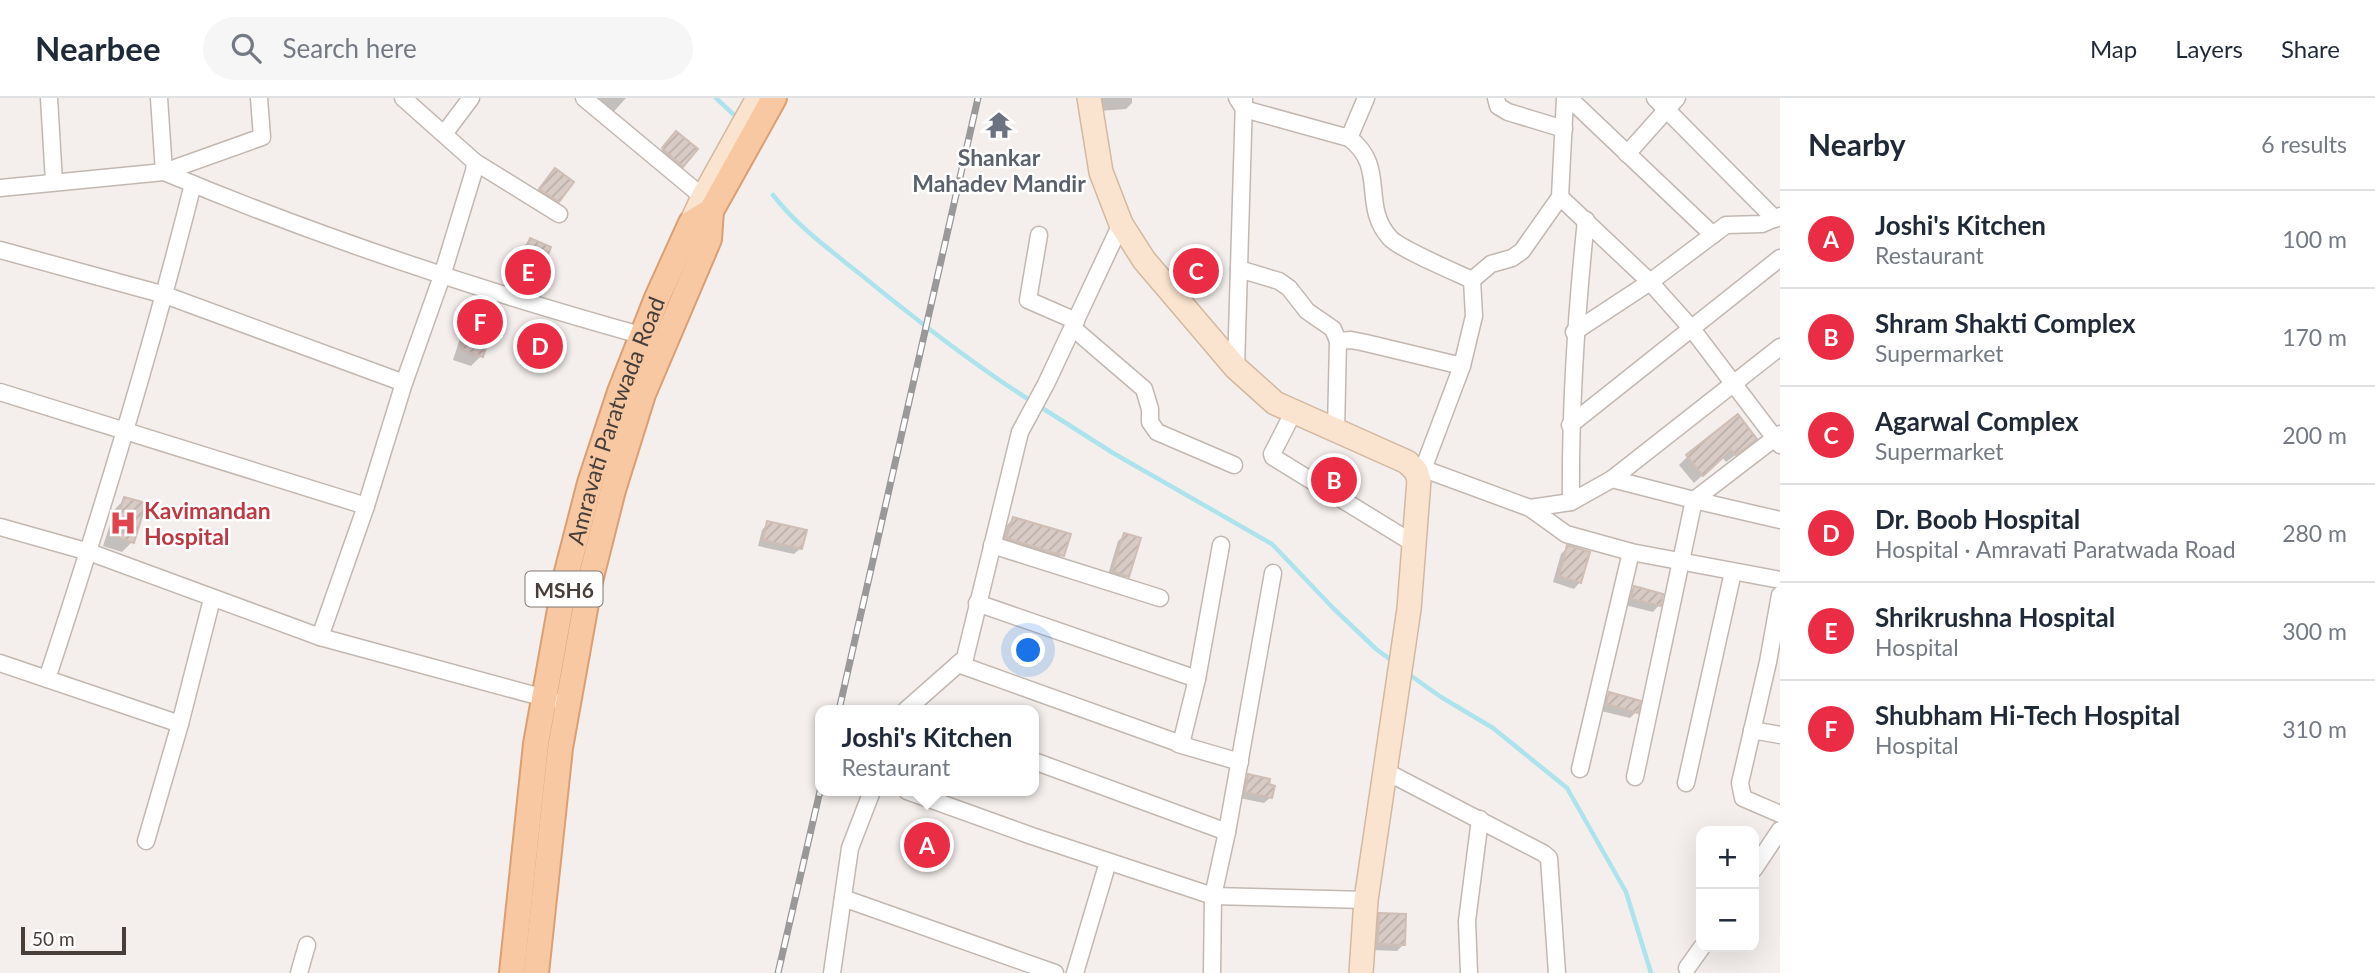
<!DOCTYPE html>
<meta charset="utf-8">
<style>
:root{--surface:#fff;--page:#f6f6f7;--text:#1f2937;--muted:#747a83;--line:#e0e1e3;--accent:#ea2d45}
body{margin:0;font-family:Lato,sans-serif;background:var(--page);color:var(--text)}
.controls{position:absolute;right:21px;bottom:21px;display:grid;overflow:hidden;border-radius:14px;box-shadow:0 7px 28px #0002}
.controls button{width:63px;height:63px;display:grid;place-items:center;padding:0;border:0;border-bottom:2px solid var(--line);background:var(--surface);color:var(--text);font:35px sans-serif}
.scale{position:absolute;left:21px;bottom:18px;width:105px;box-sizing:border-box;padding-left:7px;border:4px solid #483f3a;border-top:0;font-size:19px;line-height:24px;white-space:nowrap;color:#483f3a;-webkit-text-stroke:5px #fff;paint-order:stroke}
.you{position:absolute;left:1029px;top:553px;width:24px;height:24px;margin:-18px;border:5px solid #fff;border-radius:50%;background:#1a73e8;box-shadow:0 0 0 10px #1a73e833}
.badge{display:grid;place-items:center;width:46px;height:46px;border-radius:50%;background:var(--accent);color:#fff;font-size:23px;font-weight:700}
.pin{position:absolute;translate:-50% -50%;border:4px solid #fff;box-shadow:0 2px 7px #0006}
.popup{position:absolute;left:815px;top:607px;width:224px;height:91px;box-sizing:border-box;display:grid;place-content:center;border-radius:14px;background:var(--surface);filter:drop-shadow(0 2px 5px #0005);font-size:23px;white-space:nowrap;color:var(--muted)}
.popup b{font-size:26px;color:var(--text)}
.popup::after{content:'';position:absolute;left:50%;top:100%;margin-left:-14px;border:14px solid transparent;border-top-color:var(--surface)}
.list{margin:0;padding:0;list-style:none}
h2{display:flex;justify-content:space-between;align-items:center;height:91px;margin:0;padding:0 28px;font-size:30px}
h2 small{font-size:23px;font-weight:400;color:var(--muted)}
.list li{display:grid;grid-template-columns:46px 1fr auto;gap:21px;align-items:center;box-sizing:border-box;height:98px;padding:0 28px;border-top:2px solid var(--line)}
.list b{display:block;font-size:26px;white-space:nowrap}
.list p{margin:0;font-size:23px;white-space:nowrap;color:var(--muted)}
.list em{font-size:23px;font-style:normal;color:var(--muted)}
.icon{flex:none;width:38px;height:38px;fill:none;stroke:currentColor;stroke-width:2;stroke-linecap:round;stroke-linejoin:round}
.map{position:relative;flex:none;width:1780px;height:875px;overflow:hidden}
header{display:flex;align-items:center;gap:42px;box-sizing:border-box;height:98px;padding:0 35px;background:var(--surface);border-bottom:2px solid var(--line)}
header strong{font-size:33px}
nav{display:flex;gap:38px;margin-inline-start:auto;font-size:24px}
.search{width:490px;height:63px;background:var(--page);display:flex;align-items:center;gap:18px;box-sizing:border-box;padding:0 24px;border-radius:38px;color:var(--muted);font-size:26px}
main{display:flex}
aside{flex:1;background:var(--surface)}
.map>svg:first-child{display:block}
.shadow{fill:#0003}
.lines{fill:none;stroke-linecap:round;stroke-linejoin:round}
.stream{stroke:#ade3ec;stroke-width:4.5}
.building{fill:url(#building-hatch);stroke:#d0beb5;stroke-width:2}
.street-casing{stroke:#c2b8b1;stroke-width:19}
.secondary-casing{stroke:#d3b8a1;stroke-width:26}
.primary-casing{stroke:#db9f73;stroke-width:28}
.street{stroke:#fff;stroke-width:16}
.secondary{stroke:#fbe4cf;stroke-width:23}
.primary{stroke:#f7c8a2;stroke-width:24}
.rail-casing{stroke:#999;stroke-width:7}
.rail{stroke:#fff;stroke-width:4.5;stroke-dasharray:13;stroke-linecap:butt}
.labels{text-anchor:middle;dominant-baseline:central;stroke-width:5;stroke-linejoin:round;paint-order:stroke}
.shield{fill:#fff;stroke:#7f7975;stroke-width:2}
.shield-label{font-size:21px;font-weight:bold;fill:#483f3a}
.worship-label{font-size:23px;font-weight:bold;fill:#5b616d;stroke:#fff}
.street-label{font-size:23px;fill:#483f3a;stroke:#fff}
.health-label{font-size:23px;font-weight:bold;fill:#be3a42;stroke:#fff;text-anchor:start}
</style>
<header>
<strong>Nearbee</strong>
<div class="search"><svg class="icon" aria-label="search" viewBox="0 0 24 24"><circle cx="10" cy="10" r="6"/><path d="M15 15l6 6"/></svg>Search here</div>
<nav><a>Map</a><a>Layers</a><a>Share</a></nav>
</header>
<main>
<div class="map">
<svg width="1780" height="875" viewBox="0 0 1780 875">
<defs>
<pattern id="building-hatch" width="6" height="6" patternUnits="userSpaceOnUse" patternTransform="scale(1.75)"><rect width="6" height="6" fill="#d8cbc5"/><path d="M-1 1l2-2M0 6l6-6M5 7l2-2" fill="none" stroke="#bbafaa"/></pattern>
</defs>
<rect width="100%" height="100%" fill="#f4efec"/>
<g class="shadow">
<polygon points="583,0 626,0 608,20"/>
<polygon points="1098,0 1132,0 1132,5 1126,11 1099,13"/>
<polygon points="670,42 682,67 676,74 657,57"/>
<polygon points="549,79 558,103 552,109 534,98"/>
<polygon points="530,142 532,191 522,201 504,194 520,152"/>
<polygon points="477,209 481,258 471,268 453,262 467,219"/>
<polygon points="535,233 545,266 538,272 520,267 528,239"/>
<polygon points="1746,349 1726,364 1722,359 1694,385 1679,367 1688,358"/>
<polygon points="125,401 132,444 122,454 103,448 115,411"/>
<polygon points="1013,421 1062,457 1056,463 1001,447 1007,427"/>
<polygon points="768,425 801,450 794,456 758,448 762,432"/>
<polygon points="1125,437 1127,478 1121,484 1107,480 1118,443"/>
<polygon points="1568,449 1580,484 1574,491 1553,484 1561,456"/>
<polygon points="1634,490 1659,507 1653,514 1625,507 1628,496"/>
<polygon points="1609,596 1636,614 1630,620 1601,613 1603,602"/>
<polygon points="1248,678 1267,687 1271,699 1264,705 1239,700 1242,684"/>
<polygon points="1380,816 1403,847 1397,853 1372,852 1373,823"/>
</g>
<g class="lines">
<g class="stream">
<polyline points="716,0 733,16"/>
<path d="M773,97C797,128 829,151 860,176C915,221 971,265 1031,303"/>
<polyline points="1039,308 1113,355 1272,446 1333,510 1376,551 1395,565"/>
<polyline points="1407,575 1441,599 1493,630 1567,690 1626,794 1651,875"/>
</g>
</g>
<g class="building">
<polygon points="676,33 698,51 683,69 662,50"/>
<polygon points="555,70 574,84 559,104 539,91"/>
<polygon points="530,140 551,149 534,192 512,184"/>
<polygon points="476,207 497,214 483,259 462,252"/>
<polygon points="534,231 555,237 546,267 526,261"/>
<polygon points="1738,316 1757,341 1736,357 1731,352 1703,378 1686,357"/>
<polygon points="124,399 146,405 134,445 112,438"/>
<polygon points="1013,419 1071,436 1064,458 1006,440"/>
<polygon points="767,423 807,432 802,451 763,442"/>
<polygon points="1124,435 1141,440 1129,479 1112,473"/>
<polygon points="1567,447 1590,454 1581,485 1559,478"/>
<polygon points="1634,488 1663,496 1661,508 1631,501"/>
<polygon points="1609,594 1641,603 1638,615 1606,606"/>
<polygon points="1248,676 1270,681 1269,686 1275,688 1272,700 1245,694"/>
<polygon points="1379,815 1406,816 1405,847 1378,846"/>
</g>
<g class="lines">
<defs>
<g id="street">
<polyline points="49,0 54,84"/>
<path d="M159,0L164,74C323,141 485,194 651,240"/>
<polyline points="584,0 703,99"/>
<path d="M1237,0L1244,11L1349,40C1388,69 1360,107 1390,140C1400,151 1455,174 1472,182L1474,218L1462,268L1419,382"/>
<polyline points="1496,0 1498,8 1508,14 1564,31"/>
<polyline points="1569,0 1713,137"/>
<polyline points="1655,0 1775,121"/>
<polyline points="444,36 471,0"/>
<polyline points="1349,40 1366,0"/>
<polyline points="1627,56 1677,0"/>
<polyline points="475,64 559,116"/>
<polyline points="0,90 164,74 262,39 259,0"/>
<polyline points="1560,99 1650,184 1692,231 1780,347"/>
<polyline points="1039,137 1028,202 1076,223"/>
<polyline points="0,152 165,197 404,285"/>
<polyline points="1239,171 1279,183 1289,190 1307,213 1333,231 1338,243 1336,333"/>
<polyline points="1472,182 1491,166 1512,160 1522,153 1560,99 1565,0"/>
<polyline points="1073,230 1144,291 1150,311 1150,324 1157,334 1234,367"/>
<polyline points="1574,234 1650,184 1726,127 1762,126 1780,118"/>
<polyline points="1338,243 1351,242 1366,245 1462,268"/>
<polyline points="1236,270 1244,2"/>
<polyline points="0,294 366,408"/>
<polyline points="1294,313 1272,356 1273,359 1416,447"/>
<polyline points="1570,327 1780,160"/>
<polyline points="1424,371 1530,410 1566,436 1631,454 1780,482"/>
<polyline points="1612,381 1694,402 1780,336"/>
<path d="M1571,404C1570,307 1576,218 1586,122"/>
<polyline points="1530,410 1571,404 1612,381 1780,249"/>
<polyline points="0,429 89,454 320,539 552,602"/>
<polyline points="992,447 1160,500"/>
<polyline points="1780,497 1768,564 1740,685 1743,700 1780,716"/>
<polyline points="977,505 1197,581"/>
<polyline points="320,539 366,408 404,285 442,178 474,73 475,64 403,0"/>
<polyline points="0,565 180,626"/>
<polyline points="958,566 1181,646 1197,581 1221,447"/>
<path d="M47,581C101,417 151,253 193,86"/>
<polyline points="906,612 965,560 1020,334 1046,286 1121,126"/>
<polyline points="1752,632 1780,637"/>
<polyline points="1178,646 1240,664"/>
<polyline points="1034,663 1227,734"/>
<polyline points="1580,671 1631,454"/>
<polyline points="1385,673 1543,755 1549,760 1557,875"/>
<polyline points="1635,679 1694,402 1780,422"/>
<polyline points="1686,685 1733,474"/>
<polyline points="907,693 1032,738 1213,798 1366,802"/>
<polyline points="146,743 180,626 212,501"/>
<polyline points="1754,771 1780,732"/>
<polyline points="843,800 1055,875"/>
<polyline points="1687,870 1702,849"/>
<polyline points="299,875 307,847"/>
<polyline points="832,875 850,750 872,693"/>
<polyline points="1075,875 1108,764"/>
<polyline points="1212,875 1213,798 1227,734 1273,475"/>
<polyline points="1469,875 1467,823 1480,721"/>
</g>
<g id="secondary">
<polyline points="1089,0 1101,74 1121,126 1144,162 1236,270 1275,305 1407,364 1416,373 1419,382 1409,511 1366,802 1361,875"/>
<polyline points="691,125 703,99 758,0"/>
</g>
<g id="primary">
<path id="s1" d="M512,875L536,646L566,478L590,385L620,294L657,200L691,125L711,113"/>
<polyline points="536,875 560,650 590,483 613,392 643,296 709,141 711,113 774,0"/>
</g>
</defs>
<use href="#street" class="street-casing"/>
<use href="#secondary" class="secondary-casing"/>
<use href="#primary" class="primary-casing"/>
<use href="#street" class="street"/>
<use href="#secondary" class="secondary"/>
<use href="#primary" class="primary"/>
<defs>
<g id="rail">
<polyline points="839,612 978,0"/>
<polyline points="778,875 820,693"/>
</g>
</defs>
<use href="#rail" class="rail-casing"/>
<use href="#rail" class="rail"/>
</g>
<defs>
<symbol id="temple-bare" viewBox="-9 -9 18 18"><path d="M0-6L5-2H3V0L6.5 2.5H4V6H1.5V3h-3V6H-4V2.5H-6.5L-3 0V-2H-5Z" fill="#6b7280" stroke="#fff" stroke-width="2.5" paint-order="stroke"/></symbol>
<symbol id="hospital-bare" viewBox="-9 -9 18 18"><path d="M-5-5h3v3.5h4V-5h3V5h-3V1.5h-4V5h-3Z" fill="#e0444e" stroke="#fff" stroke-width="2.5" paint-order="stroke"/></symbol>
</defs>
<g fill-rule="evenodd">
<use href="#temple-bare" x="980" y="8" width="38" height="38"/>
<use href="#hospital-bare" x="104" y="406" width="38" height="38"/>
</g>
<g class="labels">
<rect class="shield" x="525.5" y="473.5" width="77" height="35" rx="5"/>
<g class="shield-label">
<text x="564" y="491">MSH6</text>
</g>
<g class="worship-label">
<text x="999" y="59">Shankar<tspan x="999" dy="26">Mahadev Mandir</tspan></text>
</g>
<g class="street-label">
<text stroke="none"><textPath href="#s1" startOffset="564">Amravati Paratwada Road</textPath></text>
</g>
<g class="health-label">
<text x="144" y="412">Kavimandan<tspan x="144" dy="26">Hospital</tspan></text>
</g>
</g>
</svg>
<div class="controls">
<button>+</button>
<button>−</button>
</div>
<div class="scale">50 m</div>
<div class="you"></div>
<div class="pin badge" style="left:927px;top:747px">A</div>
<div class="popup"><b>Joshi's Kitchen</b>Restaurant</div>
<div class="pin badge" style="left:1334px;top:382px">B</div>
<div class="pin badge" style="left:1196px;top:173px">C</div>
<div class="pin badge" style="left:540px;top:248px">D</div>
<div class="pin badge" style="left:528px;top:174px">E</div>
<div class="pin badge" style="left:480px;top:224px">F</div>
</div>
<aside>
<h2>Nearby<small>6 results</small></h2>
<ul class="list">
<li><span class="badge">A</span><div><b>Joshi's Kitchen</b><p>Restaurant</p></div><em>100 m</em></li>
<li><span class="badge">B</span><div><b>Shram Shakti Complex</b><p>Supermarket</p></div><em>170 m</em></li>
<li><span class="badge">C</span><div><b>Agarwal Complex</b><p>Supermarket</p></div><em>200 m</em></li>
<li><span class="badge">D</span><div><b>Dr. Boob Hospital</b><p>Hospital · Amravati Paratwada Road</p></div><em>280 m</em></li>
<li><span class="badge">E</span><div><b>Shrikrushna Hospital</b><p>Hospital</p></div><em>300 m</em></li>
<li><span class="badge">F</span><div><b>Shubham Hi-Tech Hospital</b><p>Hospital</p></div><em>310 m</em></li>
</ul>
</aside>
</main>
